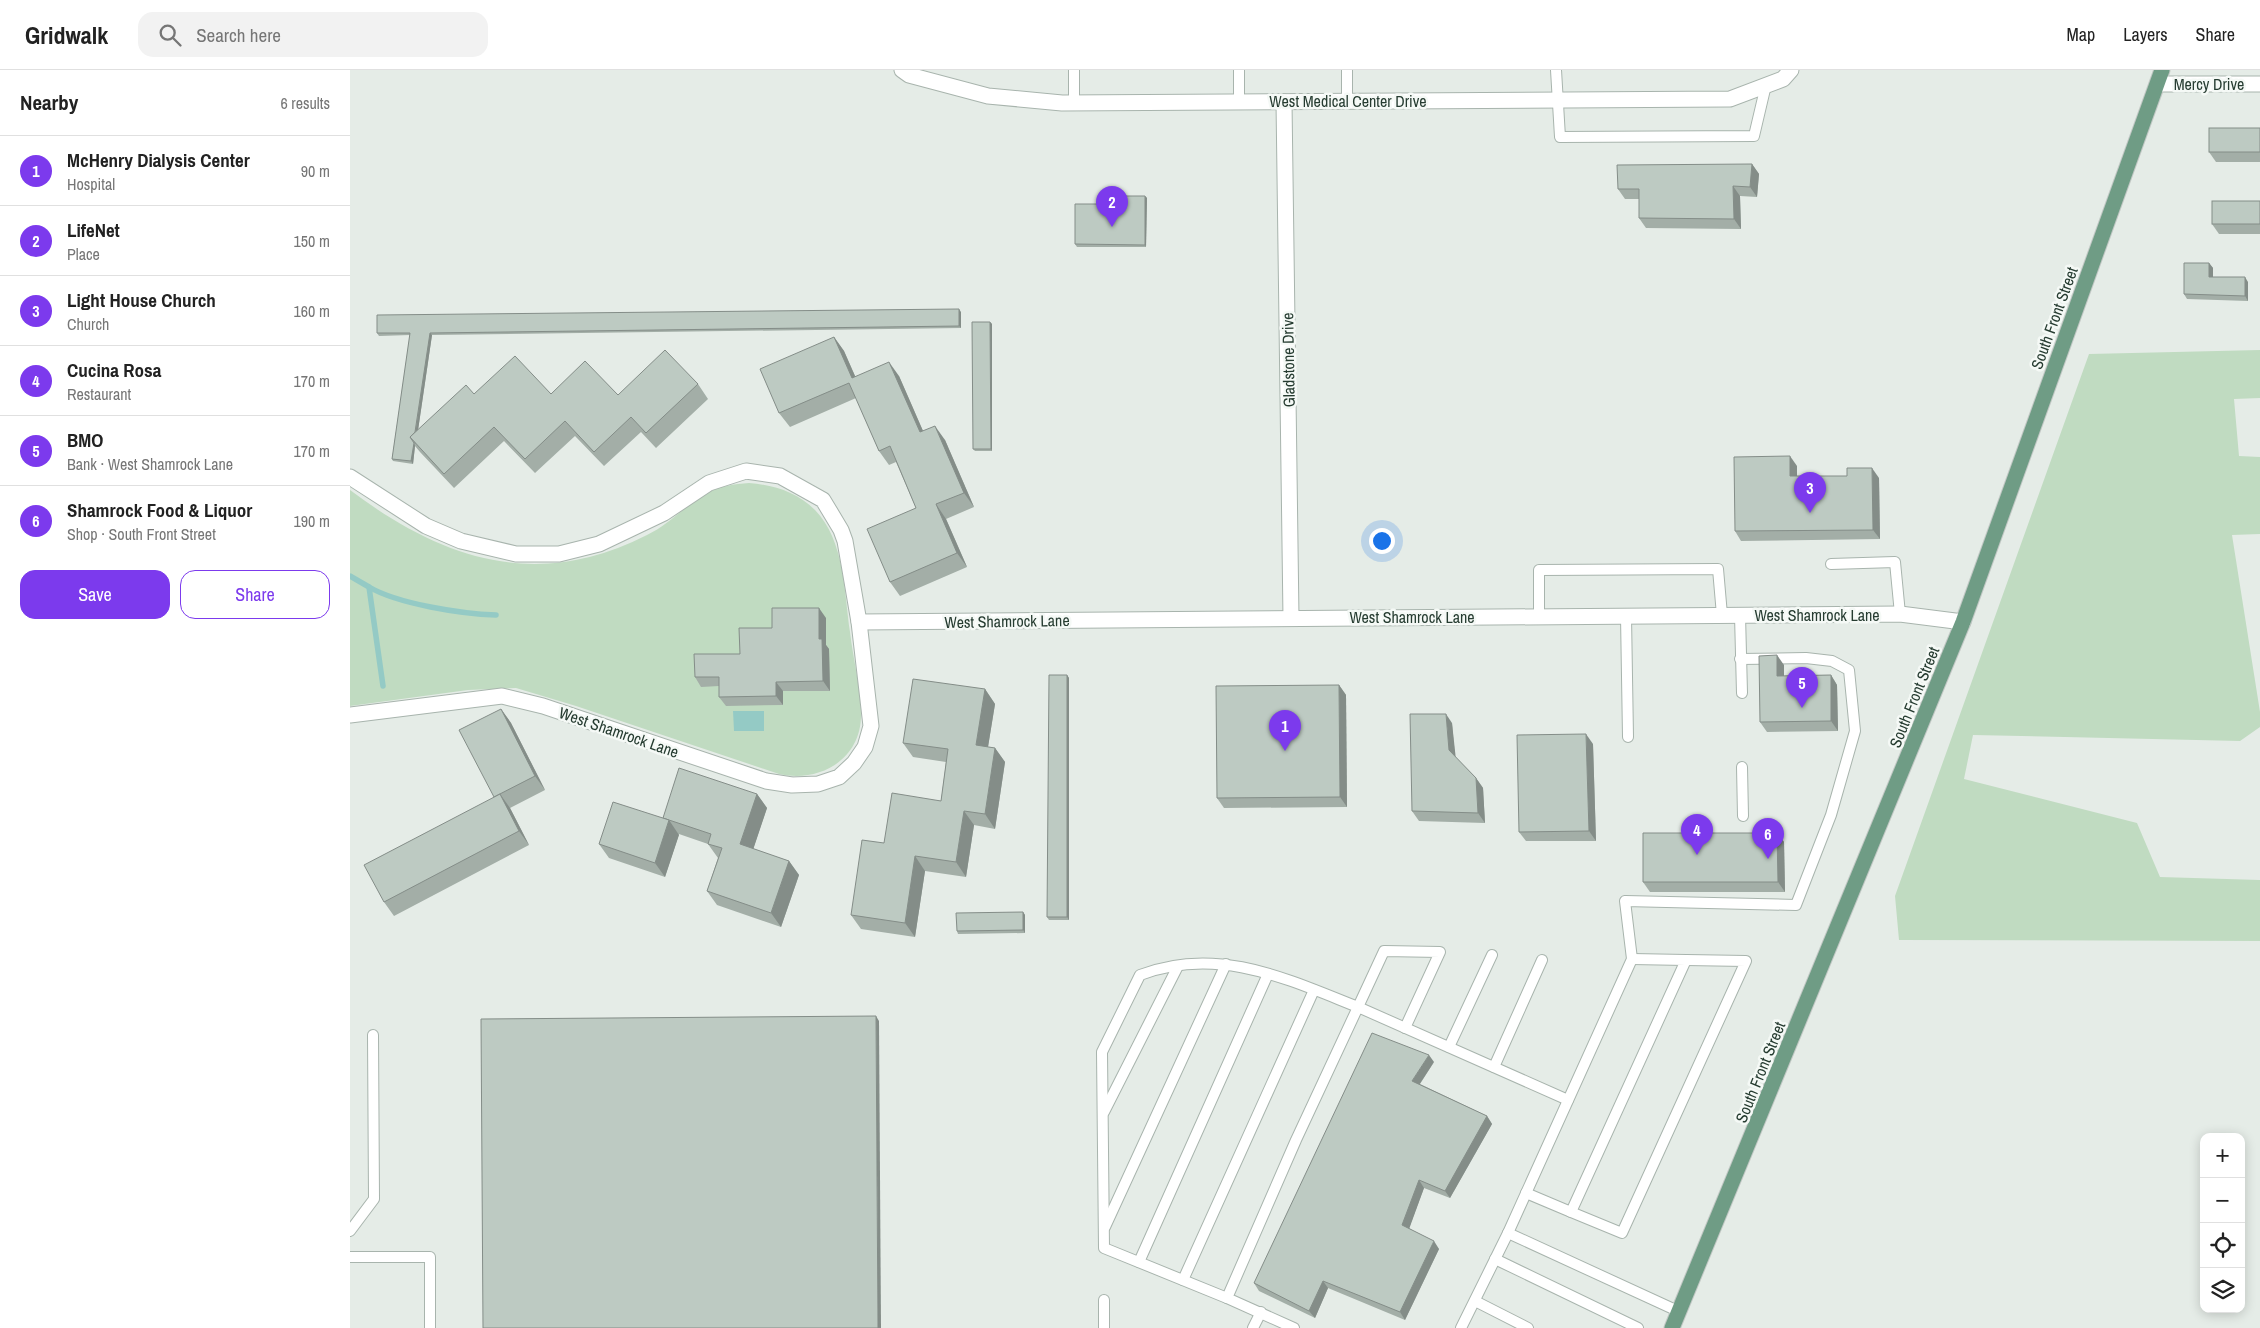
<!DOCTYPE html>
<meta charset="utf-8">
<style>
:root{--surface:#fff;--page:#f2f2f2;--text:#222;--muted:#767676;--line:#e0e0e0;--accent:#7c3aed}
body{margin:0;font-family:"Archivo Narrow",sans-serif;background:var(--page);color:var(--text)}
.controls{position:absolute;right:15px;bottom:15px;display:grid;overflow:hidden;border-radius:10px;box-shadow:0 2px 12px #0003}
.controls button{width:45px;height:45px;display:grid;place-items:center;padding:0;border:0;border-bottom:1px solid var(--line);background:var(--surface);color:var(--text);font:25px sans-serif}
.you{position:absolute;left:1031px;top:470px;width:18px;height:18px;margin:-12px;border:4px solid #fff;border-radius:50%;background:#1a73e8;box-shadow:0 0 0 8px #1a73e833}
.badge{display:grid;place-items:center;width:32px;height:32px;border-radius:50%;background:var(--accent);color:#fff;font-size:16px;font-weight:700}
.pin{position:absolute;translate:-50% -41px;filter:drop-shadow(0 1px 2px #0008)}
.pin::after{content:'';position:absolute;top:26px;width:18px;height:15px;background:inherit;clip-path:polygon(0 0,100% 0,50% 100%)}
.list{margin:0;padding:0;list-style:none}
h2{display:flex;justify-content:space-between;align-items:center;height:65px;margin:0;padding:0 20px;font-size:21px}
h2 small{font-size:16px;font-weight:400;color:var(--muted)}
.list li{display:grid;grid-template-columns:32px 1fr auto;gap:15px;align-items:center;box-sizing:border-box;height:70px;padding:0 20px;border-top:1px solid var(--line)}
.list b{display:block;font-size:19px;white-space:nowrap}
.list p{margin:0;font-size:16px;white-space:nowrap;color:var(--muted)}
.list em{font-size:16px;font-style:normal;color:var(--muted)}
.actions{display:flex;gap:10px;padding:15px 20px}
.actions a{flex:1;padding:11px 0;border:1px solid var(--accent);border-radius:15px;text-align:center;font-size:18px;color:var(--accent)}
.actions .main{background:var(--accent);color:#fff}
.icon{flex:none;width:28px;height:28px;fill:none;stroke:currentColor;stroke-width:2;stroke-linecap:round;stroke-linejoin:round}
.map{position:relative;flex:none;width:1910px;height:1258px;overflow:hidden}
header{display:flex;align-items:center;gap:30px;box-sizing:border-box;height:70px;padding:0 25px;background:var(--surface);border-bottom:1px solid var(--line)}
header strong{font-size:24px}
nav{display:flex;gap:28px;margin-inline-start:auto;font-size:18px}
.search{width:350px;height:45px;background:var(--page);display:flex;align-items:center;gap:12px;box-sizing:border-box;padding:0 18px;border-radius:15px;color:var(--muted);font-size:19px}
main{display:flex}
aside{flex:1;background:var(--surface)}
.map>svg:first-child{display:block}
.green{fill:#c0dbc1}
.water{fill:#94cac5}
.lines{fill:none;stroke-linecap:round;stroke-linejoin:round}
.stream{stroke:#94cac5;stroke-width:5.5}
.lane-casing{stroke:#a8b4ad;stroke-width:12}
.street-casing{stroke:#a8b4ad;stroke-width:17}
.primary-casing{stroke:#c2c8c5;stroke-width:17}
.lane{stroke:#fff;stroke-width:10}
.street{stroke:#fff;stroke-width:15}
.primary{stroke:#6f9c85;stroke-width:15}
.wall{fill:#a3aea7}
.shaded-wall{fill:#848d88}
.building{fill:#bdcac2;stroke:#848d88}
.labels{text-anchor:middle;dominant-baseline:central;stroke-width:5;stroke-linejoin:round;paint-order:stroke}
.street-label{font-size:16px;fill:#263c31;stroke:#f5f9f6}
</style>
<header>
<strong>Gridwalk</strong>
<div class="search"><svg class="icon" aria-label="search" viewBox="0 0 24 24"><circle cx="10" cy="10" r="6"/><path d="M15 15l6 6"/></svg>Search here</div>
<nav><a>Map</a><a>Layers</a><a>Share</a></nav>
</header>
<main>
<aside>
<h2>Nearby<small>6 results</small></h2>
<ul class="list">
<li><span class="badge">1</span><div><b>McHenry Dialysis Center</b><p>Hospital</p></div><em>90 m</em></li>
<li><span class="badge">2</span><div><b>LifeNet</b><p>Place</p></div><em>150 m</em></li>
<li><span class="badge">3</span><div><b>Light House Church</b><p>Church</p></div><em>160 m</em></li>
<li><span class="badge">4</span><div><b>Cucina Rosa</b><p>Restaurant</p></div><em>170 m</em></li>
<li><span class="badge">5</span><div><b>BMO</b><p>Bank · West Shamrock Lane</p></div><em>170 m</em></li>
<li><span class="badge">6</span><div><b>Shamrock Food &amp; Liquor</b><p>Shop · South Front Street</p></div><em>190 m</em></li>
</ul>
<div class="actions"><a class="main">Save</a><a>Share</a></div>
</aside>
<div class="map">
<svg width="1910" height="1258" viewBox="0 0 1910 1258">
<rect width="100%" height="100%" fill="#e5ece7"/>
<g class="green">
<polygon points="1910,280 1910,328 1884,329 1889,386 1910,387 1910,464 1882,465 1910,642 1910,657 1890,671 1623,665 1614,709 1787,753 1810,807 1910,810 1910,871 1549,870 1545,826 1739,284"/>
<path d="M399,413C424,415 447,422 465,440C495,471 494,522 500,562C503,589 511,618 511,645C511,690 469,713 429,704L226,636L166,618L118,620L0,636V420C93,490 187,521 297,465C318,455 335,436 355,424C368,416 385,414 399,413Z"/>
</g>
<polygon class="water" points="383,641 414,641 414,661 384,661"/>
<g class="lines">
<g class="stream">
<polyline points="0,506 19,517 33,616"/>
<path d="M19,517C48,534 112,544 146,545"/>
</g>
<defs>
<g id="lane">
<polyline points="724,0 724,33"/>
<polyline points="889,0 889,32"/>
<polyline points="997,0 997,31"/>
<polyline points="1206,0 1210,67 1404,66 1416,15"/>
<polyline points="1481,494 1545,492 1550,544"/>
<polyline points="1390,545 1392,623"/>
<polyline points="1189,546 1189,500 1368,499 1372,545"/>
<polyline points="1276,546 1278,667"/>
<polyline points="1392,697 1393,746"/>
<polyline points="1099,977 1142,885"/>
<polyline points="1144,997 1192,890"/>
<polyline points="754,1042 828,896"/>
<polyline points="1176,1123 1221,1142 1336,890 1282,889"/>
<polyline points="1221,1142 1272,1163 1396,891 1336,890"/>
<polyline points="755,1157 876,894"/>
<polyline points="0,1161 24,1129 23,965"/>
<polyline points="1158,1163 1330,1242"/>
<polyline points="0,1187 80,1187 80,1258"/>
<polyline points="1145,1189 1288,1258"/>
<polyline points="789,1192 918,904"/>
<polyline points="833,1210 964,920"/>
<path d="M877,1228L754,1178L752,982L790,905C867,875 937,909 1008,937L1034,881L1090,882L1055,958"/>
<polyline points="1125,1231 1178,1258"/>
<polyline points="754,1258 754,1230"/>
<polyline points="903,1258 911,1242"/>
<polyline points="944,1258 877,1228 946,1070 1008,937 1218,1030"/>
<polyline points="1111,1258 1158,1163 1282,889 1275,831 1446,835 1481,745 1505,661 1499,600 1482,591 1456,588 1390,589"/>
</g>
<g id="street">
<polyline points="552,0 559,5 638,26 712,33 1380,29 1433,9 1441,0"/>
<polyline points="1808,14 1910,14"/>
<polyline points="934,32 941,548"/>
<polyline points="0,407 76,456 111,471 166,484 209,484 249,474 314,443 359,413 396,401 430,406 473,430 491,460 495,471 509,552 521,656 515,677 504,693 489,707 468,714 442,715 416,711 193,636 152,626 0,645"/>
<polyline points="509,552 1550,544 1613,552"/>
</g>
<polyline id="primary" points="1322,1258 1613,552 1812,0"/>
</defs>
<use href="#lane" class="lane-casing"/>
<use href="#street" class="street-casing"/>
<use href="#primary" class="primary-casing"/>
<use href="#lane" class="lane"/>
<use href="#street" class="street"/>
<use href="#primary" class="primary"/>
</g>
<g class="wall">
<polygon points="1910,58 1910,92 1866,92 1859,82"/>
<polygon points="1402,94 1409,104 1407,127 1390,126 1391,159 1296,158 1289,148 1289,129 1275,129 1268,119"/>
<polygon points="795,126 797,128 796,177 727,177 725,174 772,134"/>
<polygon points="1910,131 1910,164 1869,164 1862,154"/>
<polygon points="1859,193 1863,198 1863,207 1898,212 1898,231 1837,229 1834,224"/>
<polygon points="611,242 611,258 82,265 68,360 124,324 201,324 268,325 348,314 358,329 306,378 291,362 254,396 225,366 185,403 154,371 104,418 70,382 65,376 63,394 43,391 42,389 60,265 29,266 27,263"/>
<polygon points="640,252 642,254 642,381 625,381 623,379"/>
<polygon points="484,267 494,281 505,306 549,306 573,361 595,370 624,437 596,449 617,497 550,526 540,512 566,438 546,392 539,395 529,381 506,328 440,357 429,343"/>
<polygon points="1447,396 1447,406 1529,408 1530,469 1391,471 1385,461"/>
<polygon points="476,548 476,575 479,579 480,621 433,621 433,635 376,636 369,627 369,616 351,617 345,607 390,584 422,558"/>
<polygon points="1434,595 1434,606 1481,605 1487,615 1488,661 1417,662 1410,652"/>
<polygon points="717,605 719,608 719,850 699,850 697,847"/>
<polygon points="989,615 996,625 997,737 874,738 867,728"/>
<polygon points="635,619 645,634 638,677 645,678 655,692 645,759 624,755 616,807 575,801 565,867 511,859 501,845 534,773 591,731 596,692 563,687 553,673"/>
<polygon points="151,639 161,653 195,720 160,738 179,775 44,846 34,832 144,727"/>
<polygon points="1102,653 1105,687 1126,708 1133,718 1135,753 1069,751 1062,741"/>
<polygon points="1243,674 1246,771 1176,771 1169,762"/>
<polygon points="407,724 417,738 403,779 439,791 449,805 431,857 367,835 357,821 368,788 358,774 329,764 315,807 259,788 249,774 313,748"/>
<polygon points="1427,763 1434,772 1435,822 1300,822 1293,812"/>
<polygon points="673,842 675,845 675,863 608,864 607,861"/>
<polygon points="1084,992 1070,1014 1137,1046 1142,1054 1100,1128 1074,1118 1059,1158 1089,1179 1055,1250 978,1218 965,1248 909,1221 904,1213"/>
</g>
<g class="shaded-wall">
<polygon points="1402,94 1409,104 1407,127 1400,117"/>
<polygon points="1383,116 1390,126 1391,159 1384,149"/>
<polygon points="795,126 797,128 796,177 795,175"/>
<polygon points="1859,193 1863,198 1863,212 1859,207"/>
<polygon points="1895,207 1898,212 1898,231 1895,226"/>
<polygon points="609,239 611,242 611,258 609,256"/>
<polygon points="640,252 642,254 642,381 641,379"/>
<polygon points="80,263 82,265 66,374 64,372"/>
<polygon points="484,267 494,281 512,322 502,308"/>
<polygon points="539,292 549,306 580,377 570,362"/>
<polygon points="585,356 595,370 624,437 614,423"/>
<polygon points="64,373 65,376 63,394 61,391"/>
<polygon points="1440,386 1447,396 1447,416 1440,406"/>
<polygon points="1522,398 1529,408 1530,469 1523,460"/>
<polygon points="586,434 596,449 617,497 607,483"/>
<polygon points="469,538 476,548 476,575 479,579 480,621 473,611 469,569"/>
<polygon points="1427,585 1434,595 1434,616 1427,606"/>
<polygon points="717,605 719,608 719,850 717,847"/>
<polygon points="1481,605 1487,615 1488,661 1481,651"/>
<polygon points="426,612 433,621 433,635 426,626"/>
<polygon points="989,615 996,625 997,737 990,727"/>
<polygon points="635,619 645,634 636,689 626,675"/>
<polygon points="151,639 161,653 195,720 185,706"/>
<polygon points="1096,644 1102,653 1106,690 1099,680"/>
<polygon points="1236,664 1243,674 1246,771 1239,761"/>
<polygon points="645,678 655,692 645,759 635,744"/>
<polygon points="1126,708 1133,718 1135,753 1128,743"/>
<polygon points="150,724 160,738 179,775 169,761"/>
<polygon points="407,724 417,738 400,789 390,774"/>
<polygon points="614,741 624,755 616,807 606,792"/>
<polygon points="319,750 329,765 315,807 305,793"/>
<polygon points="1427,763 1434,772 1435,822 1428,812"/>
<polygon points="565,786 575,801 565,867 555,853"/>
<polygon points="439,791 449,805 431,857 421,843"/>
<polygon points="673,842 675,845 675,863 673,860"/>
<polygon points="526,946 529,951 531,1258 528,1258"/>
<polygon points="1079,985 1084,992 1067,1018 1062,1011"/>
<polygon points="1137,1046 1142,1054 1100,1128 1095,1121"/>
<polygon points="1069,1110 1074,1118 1058,1162 1052,1155"/>
<polygon points="1084,1171 1089,1179 1055,1250 1050,1242"/>
<polygon points="973,1211 978,1218 965,1248 959,1241"/>
</g>
<g class="building">
<rect x="1859" y="58" width="51" height="24"/>
<polygon points="1402,94 1400,117 1383,116 1384,149 1289,148 1289,119 1268,119 1267,95"/>
<polygon points="772,126 795,126 795,175 725,174 725,134 772,134"/>
<rect x="1862" y="131" width="48" height="23"/>
<polygon points="1834,193 1859,193 1859,207 1895,207 1895,226 1834,224"/>
<polygon points="609,239 609,256 80,263 65,362 60,367 64,373 61,391 42,389 60,263 27,263 27,245"/>
<polygon points="622,252 640,252 641,379 623,379"/>
<polygon points="484,267 502,308 539,292 570,362 585,356 614,423 586,434 607,483 540,512 517,459 566,438 540,376 529,381 499,313 429,343 410,299"/>
<polygon points="315,280 348,314 296,363 281,347 244,382 215,351 175,389 144,357 94,404 60,367 116,315 124,324 165,286 201,324 235,291 268,325"/>
<polygon points="1440,386 1440,406 1497,406 1497,398 1522,398 1523,460 1385,461 1384,387"/>
<polygon points="422,538 469,538 469,569 472,569 473,611 426,612 426,626 369,627 369,607 345,607 344,584 390,584 389,558 422,558"/>
<polygon points="1427,585 1427,606 1481,605 1481,651 1410,652 1409,586"/>
<polygon points="699,605 717,605 717,847 697,847"/>
<polygon points="563,609 635,619 626,675 645,678 635,744 614,741 606,792 565,786 555,853 501,845 512,770 534,773 542,723 591,731 598,679 553,673"/>
<polygon points="989,615 990,727 867,728 866,616"/>
<polygon points="151,639 185,706 144,727 109,660"/>
<polygon points="1060,644 1096,644 1099,680 1126,708 1128,743 1062,741"/>
<polygon points="1236,664 1239,761 1169,762 1167,665"/>
<polygon points="329,698 407,724 390,774 439,791 421,843 357,821 372,778 358,774 361,764 313,748"/>
<polygon points="150,724 169,761 34,832 14,795"/>
<polygon points="263,732 319,750 305,793 249,774"/>
<polygon points="1293,763 1427,763 1428,812 1293,812"/>
<polygon points="673,842 673,860 607,861 606,843"/>
<polygon points="526,946 528,1258 133,1258 131,949"/>
<polygon points="1022,963 1079,985 1062,1011 1137,1046 1095,1121 1069,1110 1052,1155 1084,1171 1050,1242 973,1211 959,1241 904,1213"/>
</g>
<g class="labels">
<g class="street-label">
<text x="1859" y="14">Mercy Drive</text>
<text x="998" y="31">West Medical Center Drive</text>
<text transform="translate(1704 248) rotate(-70)">South Front Street</text>
<text transform="translate(938 290) rotate(-91)">Gladstone Drive</text>
<text x="1467" y="545">West Shamrock Lane</text>
<text x="1062" y="547">West Shamrock Lane</text>
<text transform="translate(657 551) rotate(-1)">West Shamrock Lane</text>
<text transform="translate(1564 627) rotate(-68)">South Front Street</text>
<text transform="translate(269 662) rotate(19)">West Shamrock Lane</text>
<text transform="translate(1410 1002) rotate(-68)">South Front Street</text>
</g>
</g>
</svg>
<div class="controls">
<button>+</button>
<button>−</button>
<button><svg class="icon" aria-label="locate" viewBox="0 0 24 24"><circle cx="12" cy="12" r="6"/><path d="M12 2v4M12 18v4M2 12h4M18 12h4"/></svg></button>
<button><svg class="icon" aria-label="layers" viewBox="0 0 24 24"><path d="M12 4l9 5-9 5-9-5zM3 14l9 5 9-5"/></svg></button>
</div>
<div class="you"></div>
<div class="pin badge" style="left:935px;top:681px">1</div>
<div class="pin badge" style="left:762px;top:157px">2</div>
<div class="pin badge" style="left:1460px;top:443px">3</div>
<div class="pin badge" style="left:1347px;top:785px">4</div>
<div class="pin badge" style="left:1452px;top:638px">5</div>
<div class="pin badge" style="left:1418px;top:789px">6</div>
</div>
</main>
